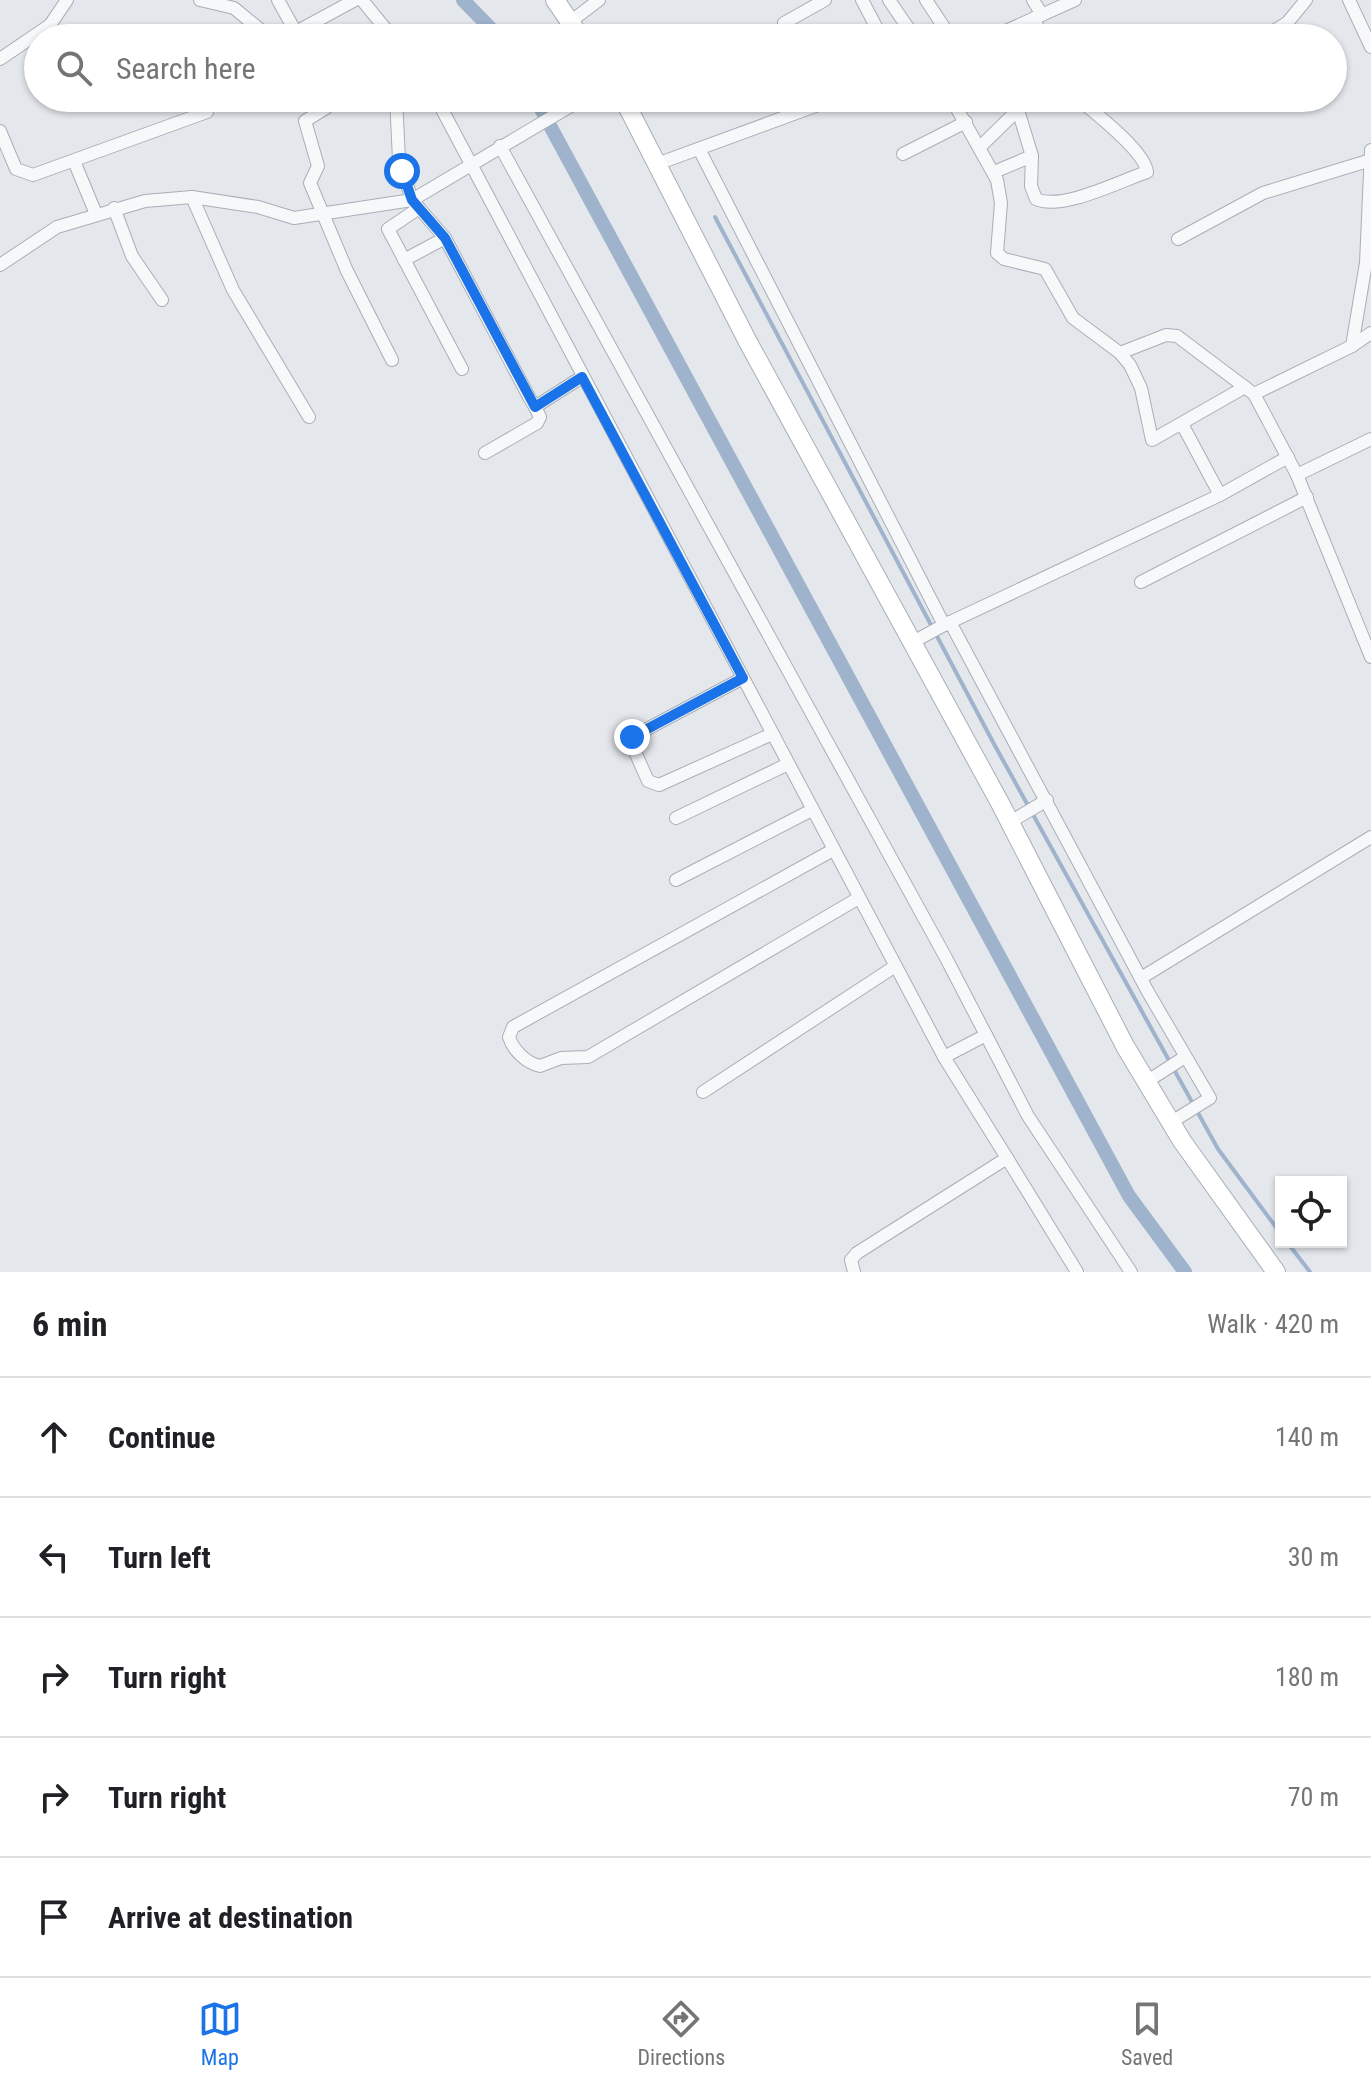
<!DOCTYPE html>
<meta charset="utf-8">
<style>
:root{--surface:#fff;--page:#f6f6f6;--text:#202124;--muted:#757577;--line:#e0e0e0;--accent:#1a73e8}
body{margin:0;font-family:"Roboto Condensed",sans-serif;background:var(--page);color:var(--text)}
.controls{position:absolute;right:24px;bottom:24px;display:grid;overflow:hidden;border-radius:0px;box-shadow:0 2px 6px #0004}
.controls button{width:72px;height:72px;display:grid;place-items:center;padding:0;border:0;border-bottom:2px solid var(--line);background:var(--surface);color:var(--text);font:40px sans-serif}
.stop{position:absolute;width:24px;height:24px;margin:-18px;border:6px solid #1a73e8;border-radius:50%;background:#fff}
.stop.end{background:#1a73e8;border-color:#fff;box-shadow:0 2px 8px #0008}
.list{margin:0;padding:0;list-style:none}
h2{display:flex;justify-content:space-between;align-items:center;height:104px;margin:0;padding:0 32px;font-size:34px}
h2 small{font-size:26px;font-weight:400;color:var(--muted)}
.list li{display:grid;grid-template-columns:52px 1fr auto;gap:24px;align-items:center;box-sizing:border-box;height:120px;padding:0 32px;border-top:2px solid var(--line)}
.list b{display:block;font-size:30px;white-space:nowrap}
.list em{font-size:26px;font-style:normal;color:var(--muted)}
.icon{flex:none;width:44px;height:44px;fill:none;stroke:currentColor;stroke-width:2;stroke-linecap:round;stroke-linejoin:round}
.map{position:relative;flex:none;width:1371px;height:1272px;overflow:hidden}
.search{position:absolute;background:var(--surface);box-shadow:0 2px 6px #0004;left:24px;right:24px;top:24px;height:88px;display:flex;align-items:center;gap:20px;box-sizing:border-box;padding:0 28px;border-radius:44px;color:var(--muted);font-size:30px}
.sheet{height:704px;background:var(--surface)}
nav{display:flex;justify-content:space-around;align-items:center;box-sizing:border-box;height:112px;border-top:2px solid var(--line);background:var(--surface);font-size:22px;color:var(--muted)}
nav a{display:grid;justify-items:center;gap:4px}
nav .on{color:var(--accent)}
.map>svg:first-child{display:block}
.lines{fill:none;stroke-linecap:round;stroke-linejoin:round}
.stream{stroke:#9fb4cc;stroke-width:4}
.canal{stroke:#9fb4cc;stroke-width:14}
.street-casing{stroke:#a9aeb7;stroke-width:14}
.secondary-casing{stroke:#a9aeb7;stroke-width:20}
.street{stroke:#f7f8fa;stroke-width:12}
.secondary{stroke:#fff;stroke-width:18}
.route{stroke:#1a73e8;stroke-width:10}
</style>
<div class="map">
<svg width="1371" height="1272" viewBox="0 0 1371 1272">
<rect width="100%" height="100%" fill="#e4e7ec"/>
<g class="lines">
<g class="stream">
<polyline points="715,217 994,744 1218,1149 1281,1234"/>
<polyline points="1287,1242 1310,1272"/>
</g>
<g class="canal">
<polyline points="463,0 500,38"/>
<polyline points="535,98 1129,1196 1185,1272"/>
</g>
<defs>
<g id="street">
<polyline points="200,0 234,8 269,37 296,32 355,0"/>
<polyline points="278,0 299,38"/>
<polyline points="362,0 393,38"/>
<polyline points="862,0 882,38"/>
<polyline points="889,0 915,38"/>
<polyline points="926,0 951,38"/>
<polyline points="1033,0 1042,15"/>
<polyline points="1349,0 1371,47"/>
<polyline points="1034,18 1042,38"/>
<polyline points="570,22 599,0"/>
<polyline points="785,38 784,23 825,0"/>
<polyline points="990,38 1075,0"/>
<polyline points="1262,38 1287,23 1306,0"/>
<polyline points="0,59 50,25 67,0"/>
<polyline points="327,98 326,108 305,121 318,166 310,183 347,271 392,360"/>
<polyline points="396,98 399,160 412,200 445,238 529,397 535,407 582,377"/>
<polyline points="436,98 944,1057"/>
<polyline points="951,98 997,180 1001,203 997,253 1004,259 1045,269 1073,318 1120,353 1130,365 1141,388 1152,440 1245,387"/>
<polyline points="1247,98 1251,105"/>
<polyline points="1018,110 1032,156"/>
<polyline points="0,131 16,169 33,175 207,112"/>
<polyline points="500,146 946,958 1028,1116 1131,1272"/>
<polyline points="981,146 1030,98"/>
<polyline points="699,149 944,625 1220,495 1288,457"/>
<polyline points="903,154 966,122"/>
<polyline points="74,161 96,214"/>
<polyline points="657,164 837,98"/>
<path d="M994,172L1032,156L1031,186L1036,199C1062,211 1120,181 1147,172C1145,151 1094,112 1077,98"/>
<polyline points="192,197 233,290 309,417"/>
<polyline points="114,208 132,256 162,300"/>
<polyline points="419,208 388,229 462,369"/>
<polyline points="1178,239 1263,193 1371,160"/>
<polyline points="404,260 445,238"/>
<polyline points="0,265 57,227 145,201 192,197 258,207 294,218 412,200 584,98"/>
<polyline points="1352,346 1371,333"/>
<polyline points="1120,353 1166,335 1177,336 1254,394 1297,475 1371,657"/>
<polyline points="1254,394 1352,346 1366,263 1371,150"/>
<polyline points="1182,424 1220,495"/>
<polyline points="485,453 537,423 540,417 535,407"/>
<polyline points="1297,475 1371,439"/>
<polyline points="1141,582 1307,497"/>
<polyline points="950,622 1148,992 1210,1098 1170,1123"/>
<polyline points="913,642 944,625"/>
<polyline points="743,678 632,737 632,745 648,781 659,785 772,734"/>
<polyline points="676,818 786,765"/>
<polyline points="1010,822 1047,800"/>
<path d="M833,850L513,1027L509,1037C513,1050 526,1063 540,1066L561,1058L588,1057L857,899"/>
<polyline points="676,880 812,810"/>
<polyline points="1141,978 1371,837"/>
<polyline points="1146,1082 1185,1057"/>
<polyline points="703,1092 894,967"/>
<polyline points="1007,1158 1077,1272"/>
<polyline points="854,1272 851,1260 857,1253 1007,1158 944,1057 986,1035"/>
</g>
<g id="secondary">
<polyline points="555,0 581,38"/>
<polyline points="623,98 748,342 1000,803 1125,1046 1182,1141 1276,1272"/>
</g>
</defs>
<use href="#street" class="street-casing"/>
<use href="#secondary" class="secondary-casing"/>
<use href="#street" class="street"/>
<use href="#secondary" class="secondary"/>
</g>
<g class="lines">
<polyline class="route" points="402,171 412,200 445,238 535,407 582,377 743,678 632,737"/>
</g>
</svg>
<div class="controls">
<button><svg class="icon" aria-label="locate" viewBox="0 0 24 24"><circle cx="12" cy="12" r="6"/><path d="M12 2v4M12 18v4M2 12h4M18 12h4"/></svg></button>
</div>
<div class="stop" style="left:402px;top:171px"></div>
<div class="stop end" style="left:632px;top:737px"></div>
<div class="search"><svg class="icon" aria-label="search" viewBox="0 0 24 24"><circle cx="10" cy="10" r="6"/><path d="M15 15l6 6"/></svg>Search here</div>
</div>
<section class="sheet">
<h2>6 min<small>Walk · 420 m</small></h2>
<ul class="list">
<li><svg class="icon" aria-label="ahead" viewBox="0 0 24 24"><path d="M12 20V5M6 11l6-6 6 6"/></svg><div><b>Continue</b></div><em>140 m</em></li>
<li><svg class="icon" aria-label="left" viewBox="0 0 24 24"><path d="M17 20v-9H6M10 6l-5 5 5 5"/></svg><div><b>Turn left</b></div><em>30 m</em></li>
<li><svg class="icon" aria-label="right" viewBox="0 0 24 24"><path d="M7 20v-9h11M14 6l5 5-5 5"/></svg><div><b>Turn right</b></div><em>180 m</em></li>
<li><svg class="icon" aria-label="right" viewBox="0 0 24 24"><path d="M7 20v-9h11M14 6l5 5-5 5"/></svg><div><b>Turn right</b></div><em>70 m</em></li>
<li><svg class="icon" aria-label="arrive" viewBox="0 0 24 24"><path d="M6 21V4h12l-3 4 3 4H6"/></svg><div><b>Arrive at destination</b></div></li>
</ul>
</section>
<nav>
<a class="on"><svg class="icon" aria-label="map" viewBox="0 0 24 24"><path d="M3 6l6-2 6 2 6-2v14l-6 2-6-2-6 2zM9 4v14M15 6v14"/></svg>Map</a>
<a><svg class="icon" aria-label="directions" viewBox="0 0 24 24"><path d="M12 3l9 9-9 9-9-9zM9 14v-3h6M13 9l2 2-2 2"/></svg>Directions</a>
<a><svg class="icon" aria-label="saved" viewBox="0 0 24 24"><path d="M7 4h10v16l-5-4-5 4z"/></svg>Saved</a>
</nav>
